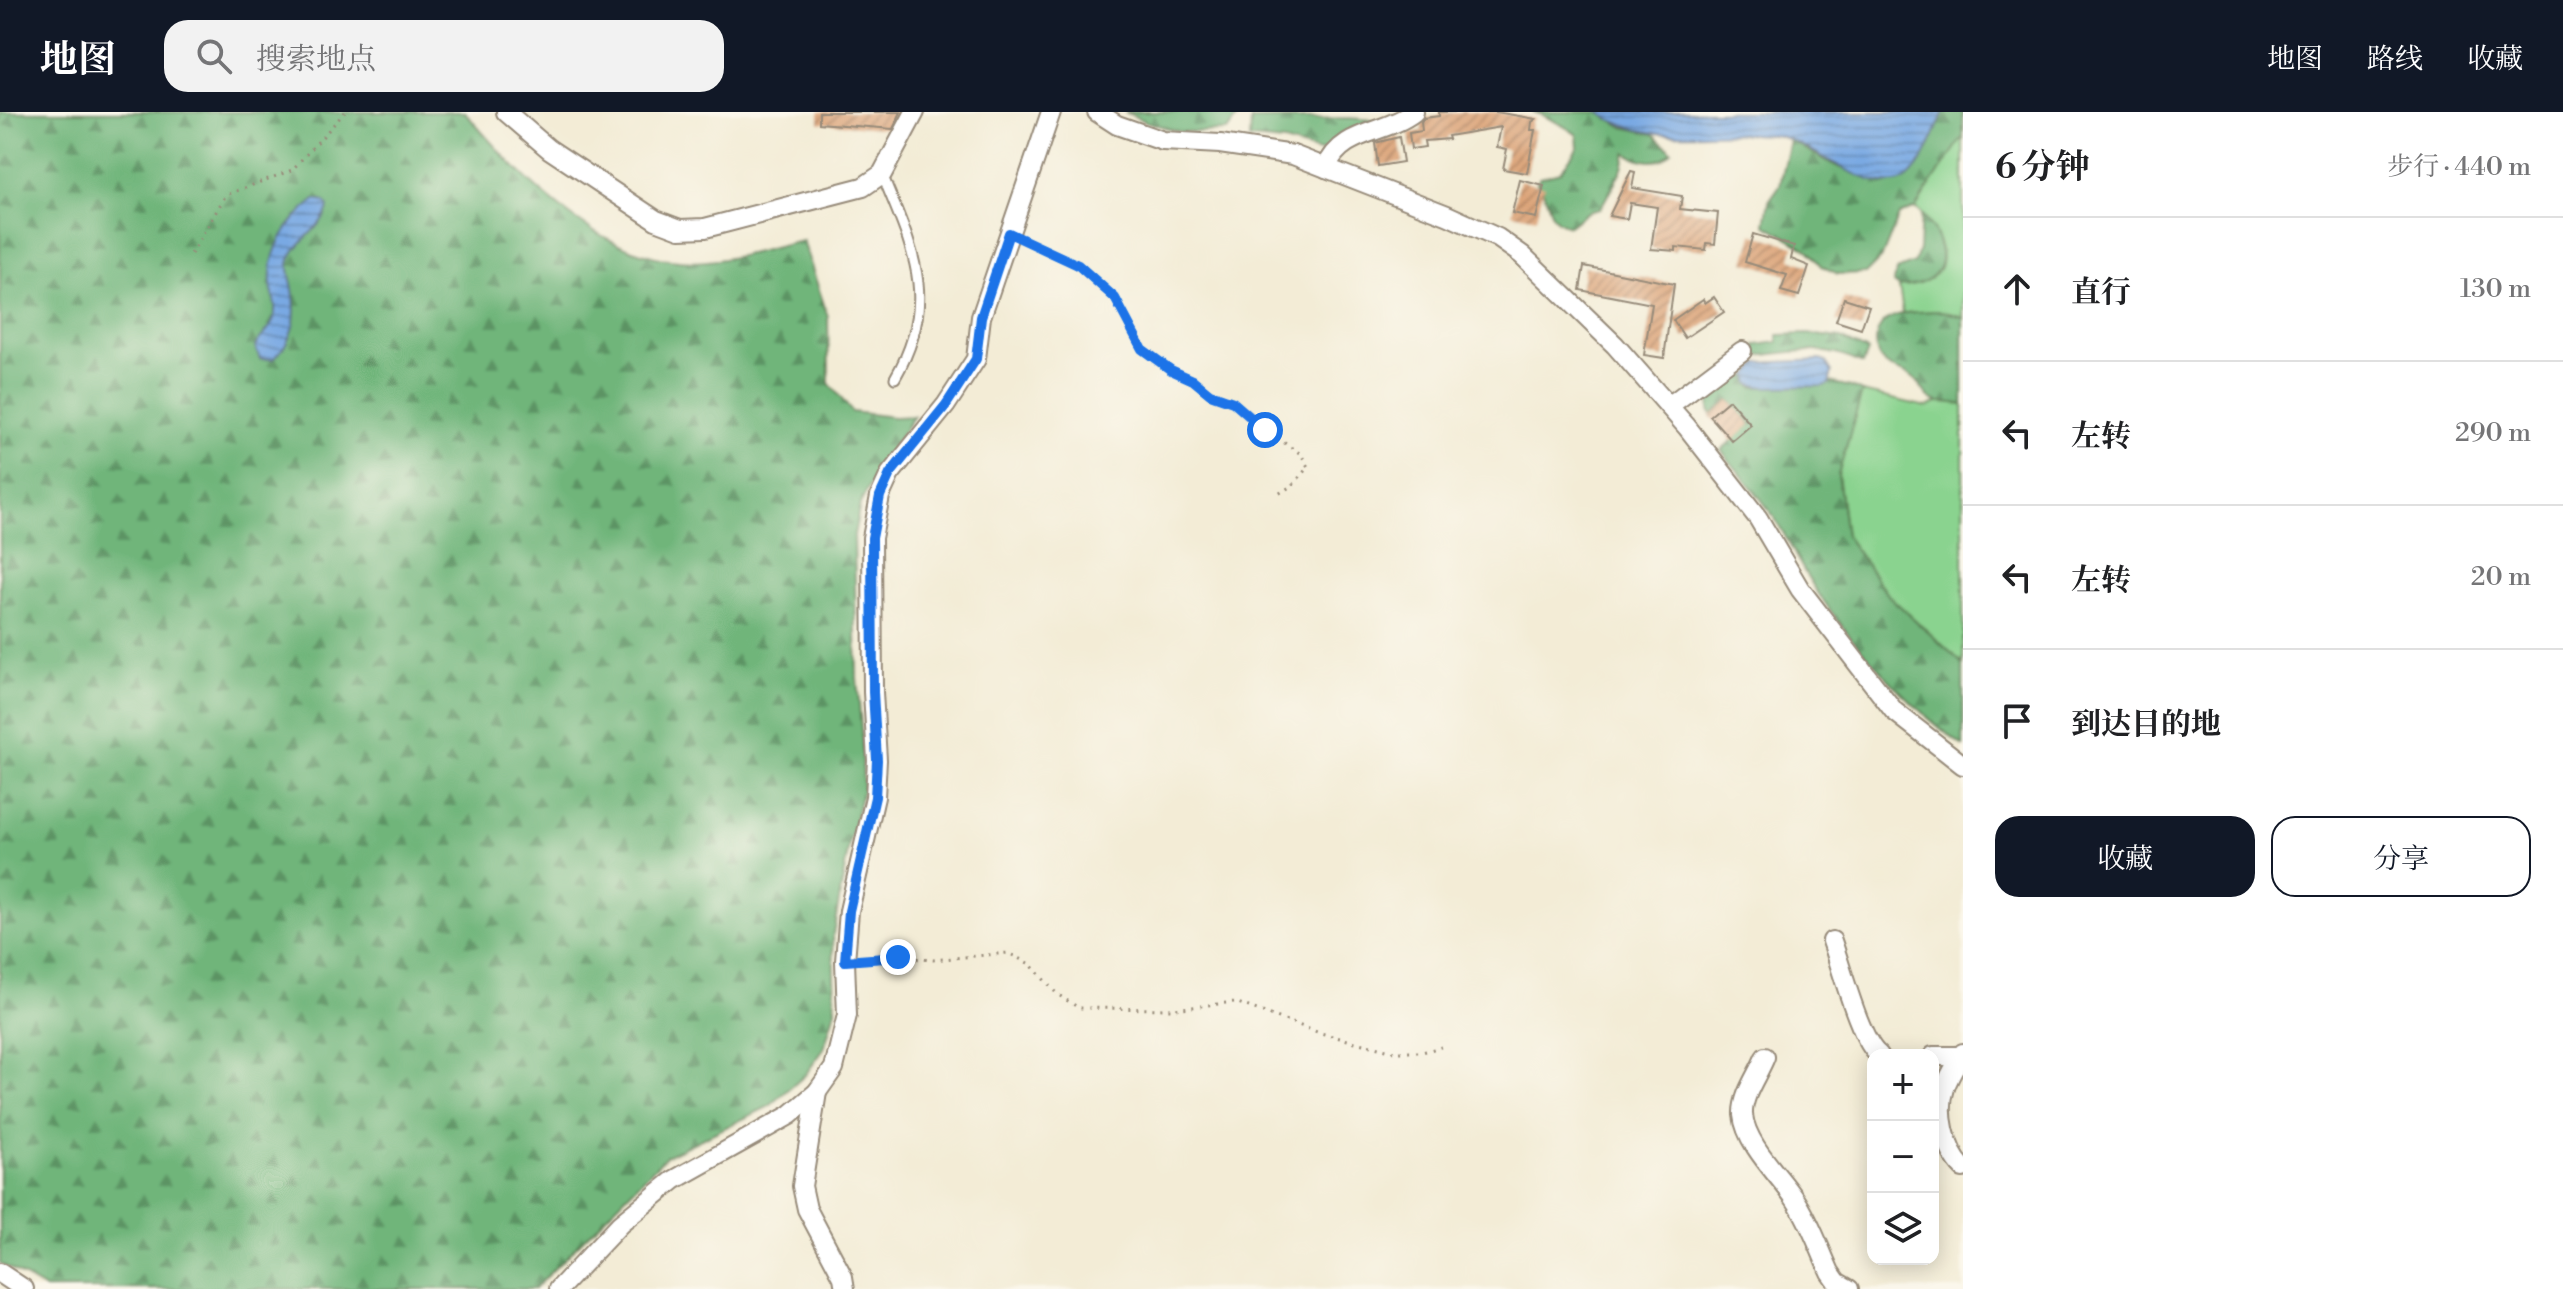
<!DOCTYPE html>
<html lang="zh">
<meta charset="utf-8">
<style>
:root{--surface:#fff;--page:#f2f2f2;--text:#202124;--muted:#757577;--line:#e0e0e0;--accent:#111827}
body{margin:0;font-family:"Libre Bodoni","Noto Serif SC",serif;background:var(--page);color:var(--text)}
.controls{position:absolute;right:24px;bottom:24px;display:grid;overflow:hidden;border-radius:16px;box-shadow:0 4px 20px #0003}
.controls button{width:72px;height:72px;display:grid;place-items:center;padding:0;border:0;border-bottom:2px solid var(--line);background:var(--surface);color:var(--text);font:40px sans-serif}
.stop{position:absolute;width:24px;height:24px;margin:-18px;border:6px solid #1a73e8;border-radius:50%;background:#fff}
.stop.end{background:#1a73e8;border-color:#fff;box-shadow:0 2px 8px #0008}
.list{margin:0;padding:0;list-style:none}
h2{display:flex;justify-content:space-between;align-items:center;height:104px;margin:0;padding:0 32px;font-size:34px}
h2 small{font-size:26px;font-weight:400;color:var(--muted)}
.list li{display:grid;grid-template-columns:52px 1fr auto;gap:24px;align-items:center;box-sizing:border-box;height:144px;padding:0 32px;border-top:2px solid var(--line)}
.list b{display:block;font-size:30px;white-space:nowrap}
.list em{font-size:26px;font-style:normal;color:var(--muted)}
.actions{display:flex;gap:16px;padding:24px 32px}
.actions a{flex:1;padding:18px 0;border:2px solid var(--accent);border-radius:24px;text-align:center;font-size:28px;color:var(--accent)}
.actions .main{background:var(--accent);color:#fff}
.icon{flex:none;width:44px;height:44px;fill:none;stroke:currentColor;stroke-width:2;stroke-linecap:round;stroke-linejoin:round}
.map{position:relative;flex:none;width:1963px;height:1177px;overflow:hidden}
header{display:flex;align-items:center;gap:48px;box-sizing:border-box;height:112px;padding:0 40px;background:var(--accent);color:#fff}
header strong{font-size:38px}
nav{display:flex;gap:44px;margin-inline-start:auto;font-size:28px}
.search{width:560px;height:72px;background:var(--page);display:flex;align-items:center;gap:20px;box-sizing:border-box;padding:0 28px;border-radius:24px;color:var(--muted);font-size:30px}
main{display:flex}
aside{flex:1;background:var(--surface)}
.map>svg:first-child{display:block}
.grass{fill:#8ad38f;stroke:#627e56;stroke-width:2}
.forest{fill:url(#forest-firs);stroke:#55704c;stroke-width:2}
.water{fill:url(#water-rules);stroke:#5a6a80;stroke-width:2}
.building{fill:url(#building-hatch)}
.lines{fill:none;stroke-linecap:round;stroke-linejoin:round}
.lane-casing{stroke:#978b7a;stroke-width:13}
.street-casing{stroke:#978b7a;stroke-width:22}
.path{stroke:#978b7a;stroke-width:3;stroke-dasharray:2 6;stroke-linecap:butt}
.lane{stroke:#fff;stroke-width:9}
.street{stroke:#fff;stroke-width:18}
.route{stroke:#1a73e8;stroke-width:10}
</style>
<header>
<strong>地图</strong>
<div class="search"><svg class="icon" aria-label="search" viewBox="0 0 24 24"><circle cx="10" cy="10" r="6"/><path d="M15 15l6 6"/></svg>搜索地点</div>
<nav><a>地图</a><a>路线</a><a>收藏</a></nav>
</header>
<main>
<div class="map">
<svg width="1963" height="1177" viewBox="0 0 1963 1177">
<defs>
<pattern id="forest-firs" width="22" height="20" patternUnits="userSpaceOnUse" patternTransform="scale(2)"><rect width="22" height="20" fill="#6fb57a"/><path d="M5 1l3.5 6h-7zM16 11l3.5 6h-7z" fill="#5c9363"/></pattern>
<pattern id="water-rules" width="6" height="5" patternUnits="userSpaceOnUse" patternTransform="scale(2)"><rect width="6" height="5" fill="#79a9e3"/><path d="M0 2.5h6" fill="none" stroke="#648ab7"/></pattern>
<pattern id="building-hatch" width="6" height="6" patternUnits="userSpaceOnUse" patternTransform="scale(2)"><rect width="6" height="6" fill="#dca479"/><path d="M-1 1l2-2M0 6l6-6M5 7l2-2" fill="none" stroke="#b48663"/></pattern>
</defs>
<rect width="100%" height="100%" fill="#fbf7ec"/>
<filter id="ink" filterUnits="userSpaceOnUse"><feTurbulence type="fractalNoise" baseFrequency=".0125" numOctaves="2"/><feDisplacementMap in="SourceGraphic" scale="16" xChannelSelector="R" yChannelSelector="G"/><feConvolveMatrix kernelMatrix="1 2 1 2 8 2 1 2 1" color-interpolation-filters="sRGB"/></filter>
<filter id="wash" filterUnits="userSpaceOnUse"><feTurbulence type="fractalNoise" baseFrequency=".006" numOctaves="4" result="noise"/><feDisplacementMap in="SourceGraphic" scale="32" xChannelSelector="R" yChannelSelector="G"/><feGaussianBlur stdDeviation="1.8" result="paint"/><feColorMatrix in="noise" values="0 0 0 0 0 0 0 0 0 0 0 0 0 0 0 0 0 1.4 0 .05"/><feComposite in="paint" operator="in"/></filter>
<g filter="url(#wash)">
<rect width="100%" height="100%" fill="#f3ecd6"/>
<g class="grass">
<path d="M1963,24V205L1942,199L1903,201L1899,175C1907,173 1917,172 1924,169C1960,154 1933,112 1915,96Z"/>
<polygon points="1862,280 1927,295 1938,290 1950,289 1963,293 1963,552 1889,484 1846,424 1838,363"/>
</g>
<g class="forest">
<path d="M0,0H465C522,69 610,158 707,149C739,147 772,135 803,129L828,205L829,271L852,300L894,305L914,304L880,353L860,392L854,423L857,566L862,628L863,676L849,733L833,822L835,898L824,937L805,963L770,994L666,1044L534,1177H45L0,1151Z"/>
<polygon points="1125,0 1237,0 1237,5 1227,19 1181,20 1147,10"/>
<path d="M1533,0H1598L1623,15L1654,22L1672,39C1659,55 1641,49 1626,41L1621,59L1600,97L1587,100L1569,114C1544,109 1553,88 1537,70L1540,65L1560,60L1578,35L1577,23C1569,16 1544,3 1533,0Z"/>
<polygon points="1944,0 1963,0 1963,25 1915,96 1899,103 1882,145 1866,161 1838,162 1821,154 1808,138 1765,112 1769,89 1780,73 1790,28 1832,52 1872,68 1927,39"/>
<polygon points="1349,6 1386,9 1319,40 1284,30 1250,27 1251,8"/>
<path d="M1921,102C1937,119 1955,154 1925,169C1918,173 1907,173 1899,175L1894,171L1896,158L1915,151L1919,137Z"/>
<path d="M1942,199L1963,205V293C1954,290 1947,291 1939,290C1927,288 1923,276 1917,269C1907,258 1889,260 1880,247C1876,242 1876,235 1876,229C1878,196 1919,200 1942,199Z"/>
<path d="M1808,222L1841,226L1868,239L1863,252C1824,233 1800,239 1758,244L1756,233L1778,230V223Z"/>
<path d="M1748,263L1750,272L1754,275L1823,274L1830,270L1851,275L1862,280L1838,363L1846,424L1889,484L1963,552V634C1909,595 1842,521 1807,464C1795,444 1786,424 1774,405C1758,381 1738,360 1721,338L1750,312L1729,288L1712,302L1709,298L1710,282Z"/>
</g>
<g class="water">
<path d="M1598,0H1944C1935,20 1921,63 1900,70C1867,81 1813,33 1782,25C1773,22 1761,23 1752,22C1696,19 1647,33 1598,0Z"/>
<path d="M315,88L325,90L328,95C322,119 294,128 289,152C288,159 292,170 293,177C298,206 294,226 274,247H260L255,234C260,225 270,218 273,209C278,195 273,187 271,173C268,137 288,109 315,88Z"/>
<polygon points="1820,248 1826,250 1832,260 1829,272 1823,274 1764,275 1750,272 1748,263 1758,251"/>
</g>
<g id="blocks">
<g class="building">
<polygon points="819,0 901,0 893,17 819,11"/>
<polygon points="1439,0 1496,0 1536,7 1532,10 1531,18 1535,18 1527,61 1503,57 1507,37 1497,35 1501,15 1448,24 1449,27 1424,29 1425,35 1411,37 1409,21 1422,19 1421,10 1424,6 1439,4"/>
<polygon points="1399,25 1403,50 1378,54 1375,31"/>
<polygon points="1631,59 1635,60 1632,76 1682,84 1680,97 1718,101 1715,132 1707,131 1706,138 1676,135 1676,139 1651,137 1657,95 1630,91 1627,107 1609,104"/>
<polygon points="1520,68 1544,74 1536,106 1512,101"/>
<polygon points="1753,122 1794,134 1791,147 1809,154 1799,184 1781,179 1787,163 1745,150"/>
<polygon points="1584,154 1674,172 1664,246 1644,243 1652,192 1580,178"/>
<polygon points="1714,185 1724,200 1685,226 1673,208 1703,187 1705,191"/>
<polygon points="1844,186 1869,194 1861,217 1836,209"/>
<polygon points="1729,288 1751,313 1732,329 1710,304"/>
</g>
</g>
</g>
<g filter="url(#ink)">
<use href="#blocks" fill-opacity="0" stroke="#978b7a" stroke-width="2"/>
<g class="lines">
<defs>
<path id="lane" d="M882,62C913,138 940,188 895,266"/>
<g id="street">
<polyline points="506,0 549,37 656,108 680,117 705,116 863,75 882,62 915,0"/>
<polyline points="1097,0 1117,13 1163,29 1220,32 1293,43 1447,103 1498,126 1522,143 1615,233 1687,315 1758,406 1800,477 1894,599 1963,653"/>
<path d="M1326,56C1342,17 1384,23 1414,0"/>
<polyline points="1669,294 1742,239"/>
<path d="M1832,829C1841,854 1860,929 1879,943"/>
<path d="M1963,941C1957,952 1949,963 1945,976C1937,999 1945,1038 1963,1056"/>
<polyline points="1933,944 1961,944"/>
<path d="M1765,945C1758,963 1742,983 1743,1003C1746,1033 1780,1064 1795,1087C1810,1109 1819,1136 1830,1160L1837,1170L1849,1177"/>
<polyline points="817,980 802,1074 807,1097 843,1165 845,1177"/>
<polyline points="0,1161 24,1177"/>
<polyline points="559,1177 620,1112 674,1068 790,1003 817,980 834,956 847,903 845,849 849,799 875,685 877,648 873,580 872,426 880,384 890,362 946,293 976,247 981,205 1051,0"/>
</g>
</defs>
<use href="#lane" class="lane-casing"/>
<use href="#street" class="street-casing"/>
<g class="path">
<polyline points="1026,130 1078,153 1115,186 1142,237 1171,258 1193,268 1210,282 1233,290 1265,318 1301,342 1308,355 1293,373 1275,384"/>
<polyline points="191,142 226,83 292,58 345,0"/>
<polyline points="861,848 898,845 933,848 1008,841 1030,852 1057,882 1079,896 1174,897 1235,890 1317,920 1394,940 1422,940 1441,935"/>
</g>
<use href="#lane" class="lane"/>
<use href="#street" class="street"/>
</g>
</g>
<g class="lines" filter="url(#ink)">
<polyline class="route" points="898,845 845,849 849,799 875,685 877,648 873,580 872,426 880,384 890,362 946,293 976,247 981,205 1009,121 1078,153 1115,186 1142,237 1171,258 1193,268 1210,282 1233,290 1265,318"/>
</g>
</svg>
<div class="controls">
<button>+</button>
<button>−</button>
<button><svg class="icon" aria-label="layers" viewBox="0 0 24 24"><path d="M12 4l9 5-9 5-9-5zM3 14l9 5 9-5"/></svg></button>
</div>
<div class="stop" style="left:1265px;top:318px"></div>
<div class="stop end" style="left:898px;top:845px"></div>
</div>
<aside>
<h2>6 分钟<small>步行 · 440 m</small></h2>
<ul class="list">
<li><svg class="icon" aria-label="ahead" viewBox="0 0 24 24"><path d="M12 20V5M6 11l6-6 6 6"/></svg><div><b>直行</b></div><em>130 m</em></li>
<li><svg class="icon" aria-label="left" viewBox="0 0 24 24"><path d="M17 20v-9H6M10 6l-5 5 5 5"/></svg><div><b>左转</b></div><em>290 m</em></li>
<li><svg class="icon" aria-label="left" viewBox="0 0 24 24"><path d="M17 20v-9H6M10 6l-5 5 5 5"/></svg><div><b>左转</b></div><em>20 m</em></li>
<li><svg class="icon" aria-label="arrive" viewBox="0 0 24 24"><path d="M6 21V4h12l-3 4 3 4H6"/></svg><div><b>到达目的地</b></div></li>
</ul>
<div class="actions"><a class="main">收藏</a><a>分享</a></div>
</aside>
</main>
